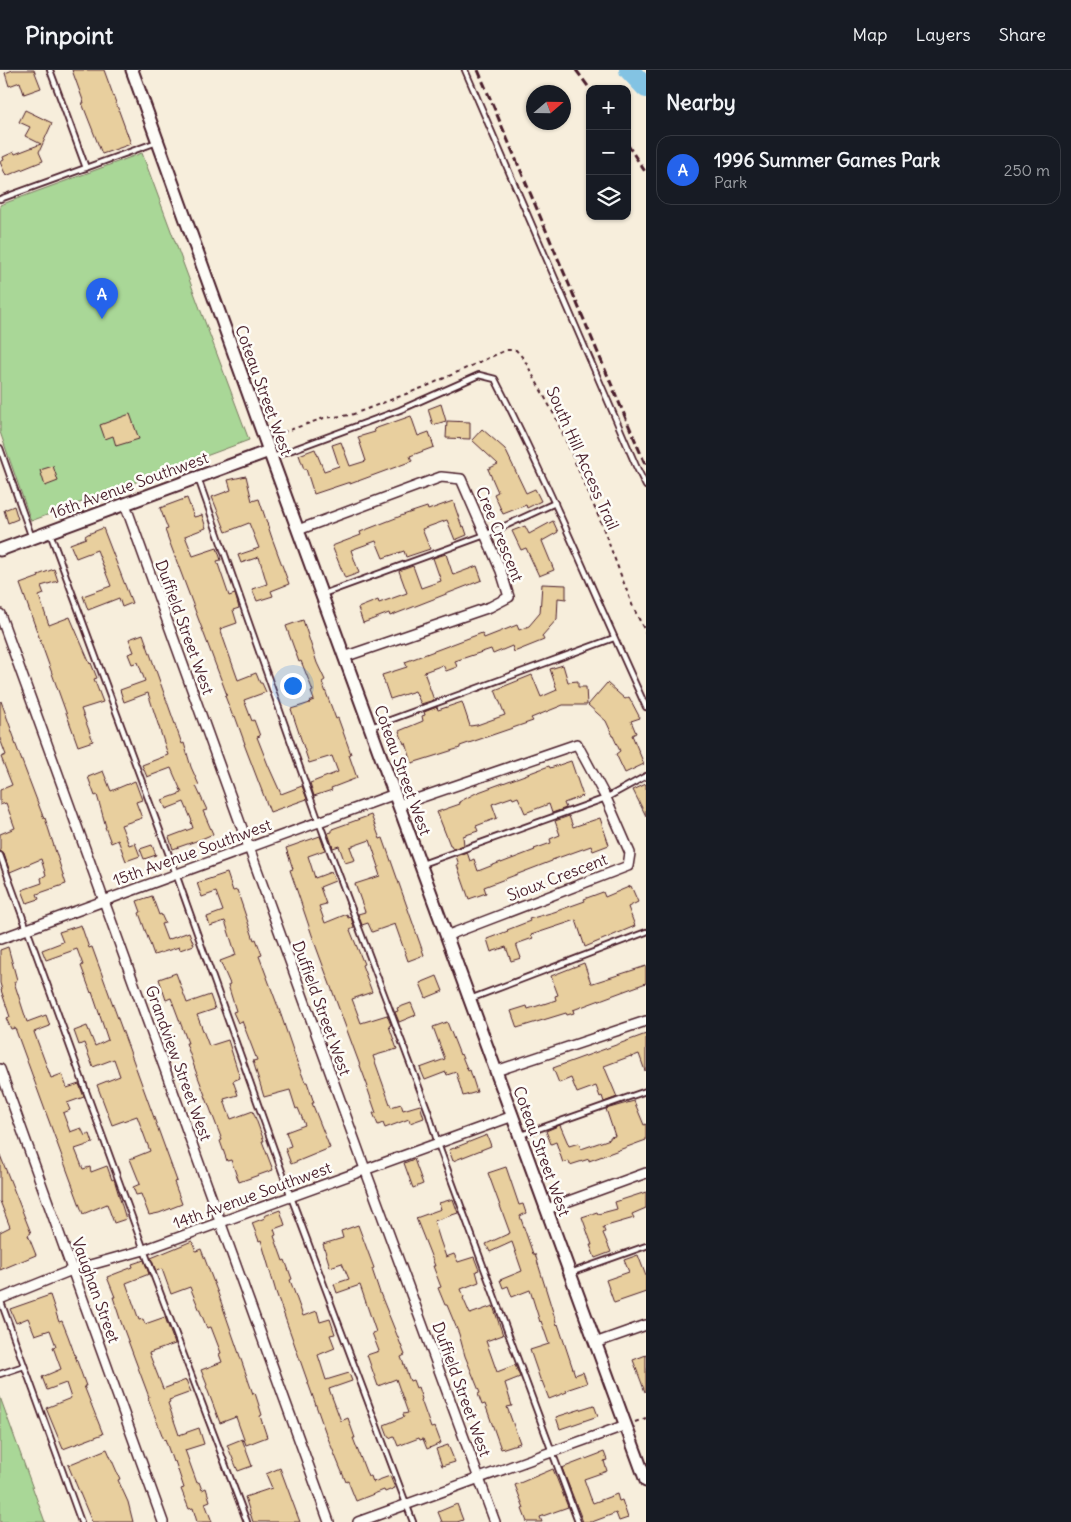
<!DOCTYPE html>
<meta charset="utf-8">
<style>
:root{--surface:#171b24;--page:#20242c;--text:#f1f3f6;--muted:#9ea1a6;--line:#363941;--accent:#2563eb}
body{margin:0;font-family:Delius,sans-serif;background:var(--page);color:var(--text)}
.controls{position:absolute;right:15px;top:15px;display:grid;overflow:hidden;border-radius:10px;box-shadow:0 1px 4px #0004}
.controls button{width:45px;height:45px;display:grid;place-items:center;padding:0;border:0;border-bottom:1px solid var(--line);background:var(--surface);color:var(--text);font:25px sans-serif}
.compass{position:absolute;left:526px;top:15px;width:45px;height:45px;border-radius:50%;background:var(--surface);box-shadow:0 1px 4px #0004;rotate:70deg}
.you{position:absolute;left:292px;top:615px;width:18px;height:18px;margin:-12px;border:4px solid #fff;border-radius:50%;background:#1a73e8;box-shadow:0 0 0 8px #1a73e833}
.badge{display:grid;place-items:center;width:32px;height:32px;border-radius:50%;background:var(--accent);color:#fff;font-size:16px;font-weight:700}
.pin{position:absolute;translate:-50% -41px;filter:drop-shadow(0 1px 2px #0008)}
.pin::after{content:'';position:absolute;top:26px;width:18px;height:15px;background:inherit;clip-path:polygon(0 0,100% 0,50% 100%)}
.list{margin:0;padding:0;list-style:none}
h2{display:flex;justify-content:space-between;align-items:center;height:65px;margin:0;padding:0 20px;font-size:21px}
h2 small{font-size:16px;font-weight:400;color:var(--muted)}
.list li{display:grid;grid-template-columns:32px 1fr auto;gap:15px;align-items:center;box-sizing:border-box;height:70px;margin:0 10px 10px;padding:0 10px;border:1px solid var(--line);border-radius:15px}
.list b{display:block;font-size:19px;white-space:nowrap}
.list p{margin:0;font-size:16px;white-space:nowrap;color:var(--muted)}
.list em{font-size:16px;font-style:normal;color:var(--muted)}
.icon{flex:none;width:28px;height:28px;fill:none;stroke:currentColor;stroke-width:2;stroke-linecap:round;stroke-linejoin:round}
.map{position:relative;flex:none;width:646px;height:1452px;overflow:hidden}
header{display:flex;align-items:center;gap:30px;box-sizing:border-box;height:70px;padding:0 25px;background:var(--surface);border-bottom:1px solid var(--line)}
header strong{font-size:24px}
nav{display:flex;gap:28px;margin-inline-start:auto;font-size:18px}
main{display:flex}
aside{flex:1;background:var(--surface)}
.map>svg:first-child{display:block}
.green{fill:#a9d797;stroke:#7a7b61}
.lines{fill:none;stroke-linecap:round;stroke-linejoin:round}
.river{stroke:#83c3e3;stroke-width:20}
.building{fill:#e8cf9e;stroke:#4a1f2b}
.service-casing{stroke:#4a1f2b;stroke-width:8}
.minor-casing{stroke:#4a1f2b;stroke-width:12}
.tertiary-casing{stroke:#4a1f2b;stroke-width:15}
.path{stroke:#4a1f2b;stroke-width:2;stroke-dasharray:4 4;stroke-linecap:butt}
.service{stroke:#fdfcf7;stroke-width:4.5}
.minor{stroke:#fdfcf7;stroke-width:9}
.tertiary{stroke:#fdfcf7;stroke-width:11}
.rail{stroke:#4a1f2b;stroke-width:3;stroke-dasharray:8 4;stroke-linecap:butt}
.labels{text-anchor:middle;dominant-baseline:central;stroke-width:5;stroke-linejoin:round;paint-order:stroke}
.street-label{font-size:16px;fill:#4a1f2b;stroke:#fdfcf7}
</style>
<header>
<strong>Pinpoint</strong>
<nav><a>Map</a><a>Layers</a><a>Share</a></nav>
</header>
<main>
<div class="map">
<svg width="646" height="1452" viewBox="0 0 646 1452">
<rect width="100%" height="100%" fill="#f7eedc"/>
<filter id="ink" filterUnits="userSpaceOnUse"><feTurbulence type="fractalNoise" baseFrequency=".02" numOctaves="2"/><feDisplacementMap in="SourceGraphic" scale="10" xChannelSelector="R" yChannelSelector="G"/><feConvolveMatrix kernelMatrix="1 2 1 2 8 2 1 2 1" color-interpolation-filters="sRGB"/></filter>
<g filter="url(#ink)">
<g class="green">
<polygon points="142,83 249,370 31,451 0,362 0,135"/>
<polygon points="0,1327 45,1452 0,1452"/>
</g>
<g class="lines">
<polyline class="river" points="629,0 646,18"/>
</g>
<g class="building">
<polygon points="13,0 34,0 41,18 24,24 20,12 9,16 5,3"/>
<polygon points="72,0 104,0 131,74 102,84 82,33 84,33"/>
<polygon points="25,40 52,53 39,82 43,91 6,106 0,92 4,90 3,87 14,82 15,84 41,74 25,66 30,57 19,52"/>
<polygon points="441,334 446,351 433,355 428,339"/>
<polygon points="130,344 139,369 116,376 113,366 105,369 100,355"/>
<polygon points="411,346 418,366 429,362 434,377 410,386 412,391 350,414 350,412 314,424 306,399 304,399 299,385 315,379 324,401 339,396 332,375 341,372 350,396 366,391 358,367 375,362 374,359"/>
<polygon points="447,351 470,352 470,369 446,368"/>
<polygon points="482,359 505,379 526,423 535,419 541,431 527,438 526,435 503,444 494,424 498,422 488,399 498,394 472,370"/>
<polygon points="53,396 58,411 45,416 40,400"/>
<polygon points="246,406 252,431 259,429 272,468 289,514 271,521 273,526 257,531 252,519 267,514 259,487 241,493 238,485 259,478 249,453 226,462 212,427 231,420 228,410"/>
<polygon points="187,428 194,447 202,445 206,458 185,466 193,486 217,478 221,490 217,491 229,526 235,524 239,538 233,540 237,553 220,559 238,610 256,603 260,613 262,613 266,622 244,630 252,651 254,650 260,666 257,667 268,695 281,724 302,716 307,729 270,742 244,674 245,674 235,646 233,647 225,626 227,625 216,596 165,460 168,459 160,438"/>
<polygon points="453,431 462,457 464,456 467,465 455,470 447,450 422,459 430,479 406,487 404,481 383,488 376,471 351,480 359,503 345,508 332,476 361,465 360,462 406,444 427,437 428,440"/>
<polygon points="14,436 18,449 8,453 4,440"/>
<polygon points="553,451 558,462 542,471 554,500 539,506 526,478 521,480 512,461 525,456 529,464"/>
<polygon points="103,458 132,533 122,537 119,528 88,540 83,526 111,516 97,480 76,488 70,474 86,468 85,466 88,464"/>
<polygon points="446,484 453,505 477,496 482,510 390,546 389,543 363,553 358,538 378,530 379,533 407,523 399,501 413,496 421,518 441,511 433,488"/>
<polygon points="54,499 58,511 41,516 44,524 39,526 49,555 70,547 90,594 91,593 97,608 94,609 103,632 81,639 93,671 78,676 20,514 39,507 38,505"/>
<polygon points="542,514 566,515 566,529 558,528 557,549 542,566 544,570 514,582 512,576 493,584 491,579 455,591 457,597 446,601 443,595 424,602 434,630 421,634 415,621 390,629 382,605 407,597 405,592 482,563 484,568 517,555 519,560 529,556 540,543"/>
<polygon points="303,550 317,593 325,610 322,612 336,649 338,648 351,684 349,685 357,708 331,718 332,720 314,726 310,713 338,702 332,686 309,693 291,639 310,633 309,632 314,630 311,622 313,621 301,591 299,592 286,556"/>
<polygon points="143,564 182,674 184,673 191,697 199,715 196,716 207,740 203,741 213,764 199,770 173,779 169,767 193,758 191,752 192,751 184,732 166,739 162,730 182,723 171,698 147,707 142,695 168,685 148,623 124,632 120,620 145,611 138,592 132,594 128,584 134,582 129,569"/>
<polygon points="563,595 568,612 578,611 578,617 586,617 587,635 563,635 531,648 533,651 460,676 460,678 412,693 406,673 404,674 399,661 423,651 422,646 425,645 424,642 437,637 438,640 462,632 470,656 477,655 505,645 495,620 532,605 541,627 557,620 550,599"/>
<polygon points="607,613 625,629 629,627 640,648 631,651 636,663 632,665 644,694 625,703 616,684 620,681 606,651 588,635"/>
<polygon points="1,631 15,670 14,670 44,749 45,748 66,814 37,824 39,829 27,833 22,820 42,813 41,808 46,805 41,789 10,802 4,784 0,781 0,764 15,758 6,733 0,735 0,720 12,715 1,687 6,685 0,669 0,632"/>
<polygon points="571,691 583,726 564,733 566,738 552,743 549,734 525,743 518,727 513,729 512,727 492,734 497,748 476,756 478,761 463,766 464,775 453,779 451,775 450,775 437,742 460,734 459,732 476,723 549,696 550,698"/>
<polygon points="103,701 111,721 135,711 142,730 136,732 142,748 121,755 129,775 135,773 140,786 126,791 118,770 111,773 105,757 106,757 97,725 95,726 88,707"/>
<polygon points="646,714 646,746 633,720"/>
<polygon points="371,745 380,769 383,768 424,885 408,891 395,854 372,862 368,853 362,855 358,844 365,842 355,814 380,806 377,797 379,797 370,770 350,777 355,790 345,793 339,776 333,778 328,763 332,762 332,759"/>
<polygon points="569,746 573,757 600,748 609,775 593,781 591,776 552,790 552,791 484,817 486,823 469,829 457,795 459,795 456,786 467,782 470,791 474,789 478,801 501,792 501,793 535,780 534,779 551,773 550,769 560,765 555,751"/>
<polygon points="320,766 325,780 308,786 315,808 331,802 335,811 320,817 326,834 319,836 325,853 347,844 348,848 351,847 354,858 350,860 364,894 362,895 372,922 352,929 361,953 387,945 391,955 389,956 397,979 373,986 391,1037 401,1034 403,1040 420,1035 424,1048 410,1053 409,1049 385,1058 383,1053 378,1055 373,1043 376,1043 367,1017 368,1017 315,874 290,800 293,799 286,778"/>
<polygon points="152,775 156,785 144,789 140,779"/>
<polygon points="227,803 233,821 237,820 254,870 256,869 262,885 259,886 280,942 297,992 305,1012 307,1012 314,1033 312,1033 330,1078 291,1094 285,1078 291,1076 286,1062 305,1055 298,1038 296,1039 290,1020 264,1027 253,991 257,990 242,951 238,953 233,942 236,941 228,915 230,914 220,891 236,885 225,851 210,856 207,847 223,841 216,822 202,827 197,813"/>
<polygon points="631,816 638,832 628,837 635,856 585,877 576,850 531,865 533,868 516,874 521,888 511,891 506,877 491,882 487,869 508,861 507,860 530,851 529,849 554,842 585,831 584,829 603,822 605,827"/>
<polygon points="152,826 159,845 161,844 165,853 161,854 167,870 189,862 194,875 180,880 179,877 154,885 139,843 141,842 137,831"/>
<polygon points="81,855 89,878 92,877 177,1111 174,1112 182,1134 159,1143 149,1145 141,1124 136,1125 133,1117 140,1114 130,1089 150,1081 137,1046 112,1055 97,1015 120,1006 114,989 93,997 84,973 79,975 74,961 87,956 95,976 108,970 92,922 91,923 81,896 83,895 77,879 46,890 42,880 63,872 59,862"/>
<polygon points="8,877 17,910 14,912 27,952 46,945 50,956 34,962 51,1008 62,1004 67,1018 79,1014 84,1027 67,1033 70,1040 63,1043 70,1062 81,1058 85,1066 90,1064 93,1073 75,1079 83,1099 90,1097 91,1102 107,1096 112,1110 114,1109 126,1149 114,1153 107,1134 83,1144 15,958 11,959 6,948 10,947 1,920 2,920 0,913 0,880"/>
<polygon points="584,893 591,913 593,913 646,896 646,913 573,940 574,943 567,945 566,943 517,958 511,941 527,936 528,939 556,930 555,926 558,925 551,906"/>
<polygon points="176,903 187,933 210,925 215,939 197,945 209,976 228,970 240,1008 233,1011 238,1025 224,1029 227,1039 231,1049 253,1041 264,1071 262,1071 273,1100 239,1112 231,1090 227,1091 220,1071 222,1070 195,999 186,973 188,973 171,928 166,930 159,909"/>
<polygon points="437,906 443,921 426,928 420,913"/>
<polygon points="411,933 416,945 399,952 395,942 398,941 397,938"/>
<polygon points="447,952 460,985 461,984 468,1001 470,1000 477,1022 463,1026 456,1002 447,1005 446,1002 425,1010 420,998 445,989 433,957"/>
<polygon points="646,964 646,1000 645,1001 639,984 631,987 631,986 604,996 617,1027 604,1032 602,1026 600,1027 596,1016 577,1023 571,1008 559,1013 553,998"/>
<polygon points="634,1031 644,1055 646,1054 646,1070 589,1091 589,1089 570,1095 569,1091 563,1093 556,1072 551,1074 546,1061 560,1055 569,1076 579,1073 581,1079 610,1069 610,1067 615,1066 606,1039"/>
<polygon points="487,1065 491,1076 453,1091 449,1080"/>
<polygon points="0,1085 31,1163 28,1165 36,1185 0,1200 0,1162 10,1157 0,1131"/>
<polygon points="414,1089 423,1114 413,1118 404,1093"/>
<polygon points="506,1097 519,1135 523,1134 526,1143 520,1146 533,1184 535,1184 557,1255 558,1254 575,1305 583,1302 587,1313 566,1320 567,1322 549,1329 542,1311 541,1312 530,1280 549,1274 541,1251 540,1252 530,1220 512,1227 508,1216 503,1218 500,1210 522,1201 512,1172 490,1182 486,1174 510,1163 488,1103"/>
<polygon points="646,1122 646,1138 632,1144 634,1148 603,1157 605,1162 603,1163 611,1182 595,1188 590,1175 592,1175 582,1147 597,1142 598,1144 617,1139 615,1132"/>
<polygon points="453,1129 458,1143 434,1151 440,1170 446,1187 454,1184 458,1192 474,1187 479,1200 476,1201 479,1212 461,1219 464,1227 463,1228 470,1244 493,1236 503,1265 486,1271 497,1302 515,1295 520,1307 505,1313 512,1336 507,1337 520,1373 501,1379 485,1334 482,1335 478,1324 480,1323 465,1286 459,1264 447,1235 445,1235 438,1218 441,1217 433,1196 435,1196 416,1148 441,1139 439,1133"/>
<polygon points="280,1140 285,1155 274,1159 276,1165 274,1166 283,1191 285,1190 292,1209 290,1210 303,1246 317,1241 320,1252 330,1249 335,1264 330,1265 335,1278 318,1285 326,1310 349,1303 352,1311 329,1319 341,1351 348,1348 355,1368 353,1368 368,1407 371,1406 373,1412 390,1406 395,1418 385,1422 384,1420 356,1431 348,1411 346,1412 325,1361 276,1222 261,1170 259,1171 252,1153 265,1148 264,1146"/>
<polygon points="358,1155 374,1198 372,1199 380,1223 405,1285 401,1287 410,1311 413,1310 416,1318 418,1317 422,1329 421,1330 431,1358 435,1357 441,1373 427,1379 423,1369 420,1370 419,1368 398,1376 394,1366 389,1368 384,1355 404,1347 403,1344 408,1343 396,1309 378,1316 367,1285 379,1281 372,1263 376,1262 360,1215 337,1223 334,1214 349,1209 342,1193 330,1197 323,1174 343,1168 341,1161"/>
<polygon points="192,1171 196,1181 201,1179 219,1226 253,1324 255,1323 262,1345 260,1346 267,1367 246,1375 236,1347 220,1353 206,1316 207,1315 201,1300 222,1292 219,1284 221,1283 211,1257 207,1258 190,1217 171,1224 162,1199 156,1201 151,1188"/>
<polygon points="638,1185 646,1206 646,1222 614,1233 606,1210 629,1202 624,1190"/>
<polygon points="144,1190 149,1204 126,1213 139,1250 143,1249 145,1254 165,1247 170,1261 175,1274 149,1283 163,1319 186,1310 191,1322 169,1330 170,1332 168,1333 179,1365 199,1358 204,1374 185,1380 197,1413 199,1412 202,1420 206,1418 210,1431 205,1433 212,1452 197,1452 193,1438 189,1439 181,1419 184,1418 175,1391 173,1392 165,1369 164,1370 154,1344 148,1328 149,1327 121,1252 113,1227 115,1227 107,1207 133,1197 132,1194"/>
<polygon points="50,1225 59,1252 62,1251 68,1266 86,1316 84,1316 103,1364 63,1379 46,1338 71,1328 66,1313 47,1320 42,1307 61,1299 53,1277 56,1276 50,1260 35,1265 28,1248 16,1253 10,1239"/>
<polygon points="646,1285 646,1321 645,1322 633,1290"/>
<polygon points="594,1335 598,1346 560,1359 556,1347"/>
<polygon points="242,1369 252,1396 238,1401 227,1375"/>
<polygon points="448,1375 455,1392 442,1396 436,1379"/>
<polygon points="107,1379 120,1409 118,1410 128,1432 133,1452 92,1452 68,1395"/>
<polygon points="604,1382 607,1390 604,1391 607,1401 584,1409 590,1426 593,1433 617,1424 619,1431 622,1430 628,1448 619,1451 616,1443 592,1452 583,1452 562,1398"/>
<polygon points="280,1398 300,1452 253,1452 245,1427 272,1418 266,1404"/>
<polygon points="553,1399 568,1437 540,1447 542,1452 527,1452 522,1439 524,1438 515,1415"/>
<polygon points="457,1434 463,1450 457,1452 442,1452 438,1442"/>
</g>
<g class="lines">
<defs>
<g id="service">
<polyline points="50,0 86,98"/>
<polyline points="465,0 636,396 646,416"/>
<polyline points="0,129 157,72"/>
<polyline points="0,378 32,468"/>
<path d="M273,387L400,340L479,305L495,309C550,416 595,527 646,637"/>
<polyline points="198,408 319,752 428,1041 438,1074 578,1452"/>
<polyline points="50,463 176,804 291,1127 413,1452"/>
<polyline points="323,524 485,465 555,433"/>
<polyline points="371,657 614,568"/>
<polyline points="0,785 144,1180 247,1452"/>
<polyline points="422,794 606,728 646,706"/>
<polyline points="470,929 646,862"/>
<polyline points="521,1065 646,1021"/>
<polyline points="570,1203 646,1176"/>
<polyline points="0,1229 81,1452"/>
<polyline points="0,1304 24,1296"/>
</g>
<g id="minor">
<polyline points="125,434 365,1099 495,1452"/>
<polyline points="298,460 441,407 461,409 501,501 509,527 490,537 344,587"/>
<polyline points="0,544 329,1452"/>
<polyline points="399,735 577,674 606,728 630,783 628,796 446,866"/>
<polyline points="0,869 395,724"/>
<polyline points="0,999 163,1452"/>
<polyline points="496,1001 646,951"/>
<polyline points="547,1139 646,1103"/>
<polyline points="0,1229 72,1200 144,1180 513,1046"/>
<polyline points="595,1273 646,1255"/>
<polyline points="358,1452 626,1355"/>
</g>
<g id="tertiary">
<polyline points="132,0 269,381 646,1411"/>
<polyline points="0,480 269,381"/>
</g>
</defs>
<use href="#service" class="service-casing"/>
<use href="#minor" class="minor-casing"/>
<use href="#tertiary" class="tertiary-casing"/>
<g class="path">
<polyline points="275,365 324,348 351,345 427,316 506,280 516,280 524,289 556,348 600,450 633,537 646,563"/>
<polyline points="635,1352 646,1348"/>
</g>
<use href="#service" class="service"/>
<use href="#minor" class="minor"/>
<use href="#tertiary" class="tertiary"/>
<g class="rail">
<polyline points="478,0 646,396"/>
<polyline points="576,0 590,19"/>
<polyline points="627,74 646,103"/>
</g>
</g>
</g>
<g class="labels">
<g class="street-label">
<text transform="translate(264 320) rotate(70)">Coteau Street West</text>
<text transform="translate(583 388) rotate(66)">South Hill Access Trail</text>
<text transform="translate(129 415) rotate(-20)">16th Avenue Southwest</text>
<text transform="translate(500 464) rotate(68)">Cree Crescent</text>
<text transform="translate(185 557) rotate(70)">Duffield Street West</text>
<text transform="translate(403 700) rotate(70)">Coteau Street West</text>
<text transform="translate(192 782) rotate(-20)">15th Avenue Southwest</text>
<text transform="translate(557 807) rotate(-21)">Sioux Crescent</text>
<text transform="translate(322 938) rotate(70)">Duffield Street West</text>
<text transform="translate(179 993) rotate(70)">Grandview Street West</text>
<text transform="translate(542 1081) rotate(70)">Coteau Street West</text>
<text transform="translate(252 1125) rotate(-20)">14th Avenue Southwest</text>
<text transform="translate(96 1220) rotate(70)">Vaughan Street</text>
<text transform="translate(462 1319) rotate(70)">Duffield Street West</text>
</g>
</g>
</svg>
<div class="controls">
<button>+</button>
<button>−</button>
<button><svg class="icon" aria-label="layers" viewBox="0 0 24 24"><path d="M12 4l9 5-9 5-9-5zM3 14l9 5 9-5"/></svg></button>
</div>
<svg class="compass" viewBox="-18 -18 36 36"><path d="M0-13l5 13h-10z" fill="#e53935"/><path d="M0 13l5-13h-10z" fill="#9ea1a6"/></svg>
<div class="you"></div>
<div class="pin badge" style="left:102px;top:249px">A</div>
</div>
<aside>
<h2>Nearby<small></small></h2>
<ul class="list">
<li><span class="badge">A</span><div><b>1996 Summer Games Park</b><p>Park</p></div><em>250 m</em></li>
</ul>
</aside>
</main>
